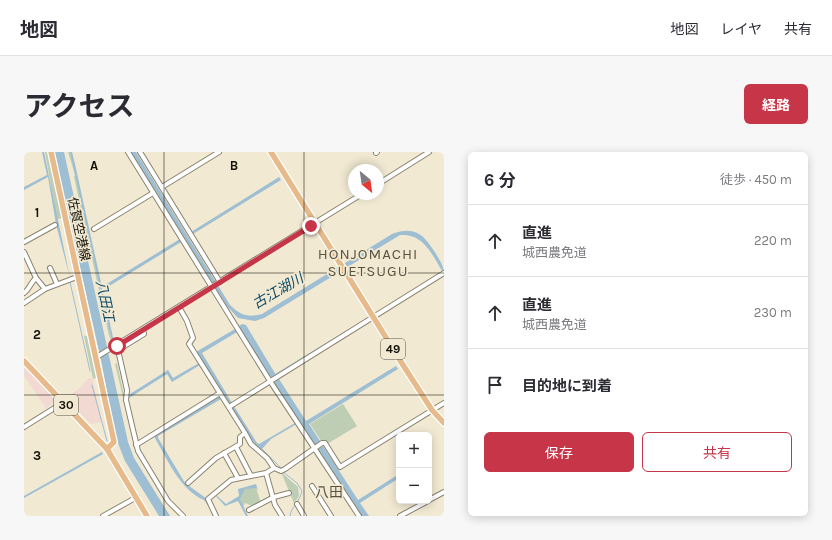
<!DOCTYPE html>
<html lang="ja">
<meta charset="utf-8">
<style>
:root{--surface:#fff;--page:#f7f7f7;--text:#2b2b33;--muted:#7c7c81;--line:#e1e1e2;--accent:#c63648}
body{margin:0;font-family:Karla,"Noto Sans JP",sans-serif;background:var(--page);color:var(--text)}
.controls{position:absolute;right:12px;bottom:12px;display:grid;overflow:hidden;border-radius:6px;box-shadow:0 2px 10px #0003}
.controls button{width:36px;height:36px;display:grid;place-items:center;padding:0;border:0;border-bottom:1px solid var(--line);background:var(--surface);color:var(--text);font:20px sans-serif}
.compass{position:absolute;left:324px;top:12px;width:36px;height:36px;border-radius:50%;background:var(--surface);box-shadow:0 2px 10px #0003;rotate:151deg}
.stop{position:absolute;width:12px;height:12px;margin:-9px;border:3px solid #c63648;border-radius:50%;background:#fff}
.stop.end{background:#c63648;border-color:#fff;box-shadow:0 1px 4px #0008}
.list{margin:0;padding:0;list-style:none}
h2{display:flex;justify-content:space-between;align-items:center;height:52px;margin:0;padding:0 16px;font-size:17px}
h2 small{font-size:13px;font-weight:400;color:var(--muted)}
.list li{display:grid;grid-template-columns:26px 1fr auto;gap:12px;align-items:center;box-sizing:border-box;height:72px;padding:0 16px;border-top:1px solid var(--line)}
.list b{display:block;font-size:15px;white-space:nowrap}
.list p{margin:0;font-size:13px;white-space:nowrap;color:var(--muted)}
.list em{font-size:13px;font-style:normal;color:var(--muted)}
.actions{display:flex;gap:8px;padding:12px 16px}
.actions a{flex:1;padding:9px 0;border:1px solid var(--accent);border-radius:6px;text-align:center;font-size:14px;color:var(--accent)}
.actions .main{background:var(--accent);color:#fff}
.icon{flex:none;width:22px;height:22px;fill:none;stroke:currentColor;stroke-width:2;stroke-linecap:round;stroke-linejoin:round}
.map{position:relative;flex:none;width:420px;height:364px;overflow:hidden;border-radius:6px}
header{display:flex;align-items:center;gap:24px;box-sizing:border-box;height:56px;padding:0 20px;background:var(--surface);border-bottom:1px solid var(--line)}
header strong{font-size:19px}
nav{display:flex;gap:22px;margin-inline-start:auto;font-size:14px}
.intro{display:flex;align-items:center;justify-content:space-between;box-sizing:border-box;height:96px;padding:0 24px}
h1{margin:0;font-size:28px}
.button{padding:10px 18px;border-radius:6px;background:var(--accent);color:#fff;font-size:14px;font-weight:700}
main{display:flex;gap:24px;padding:0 24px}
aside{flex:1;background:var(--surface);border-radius:6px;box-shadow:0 2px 10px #0003}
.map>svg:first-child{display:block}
.commercial{fill:#f2d9d2}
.green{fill:#beceb5}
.water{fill:#9dbed3}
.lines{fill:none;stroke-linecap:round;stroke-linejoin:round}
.stream{stroke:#9dbed3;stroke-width:1}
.minor-casing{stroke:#8a836f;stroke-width:6}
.major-casing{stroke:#fff;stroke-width:8}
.minor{stroke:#fff;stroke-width:4}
.major{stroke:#e6ba8a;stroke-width:5.5}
.route{stroke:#c63648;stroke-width:5}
.grid{fill:none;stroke:#141109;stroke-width:1;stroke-opacity:0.55}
.labels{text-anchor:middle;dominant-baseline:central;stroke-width:3.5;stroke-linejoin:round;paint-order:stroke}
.shield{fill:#f1e9d2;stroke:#565245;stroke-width:1}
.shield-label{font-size:12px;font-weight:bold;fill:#141109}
.street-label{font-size:13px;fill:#141109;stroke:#f1e9d2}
.water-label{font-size:14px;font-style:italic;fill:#0b4966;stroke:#f1e9d2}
.neighbourhood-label{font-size:14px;fill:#5a5340;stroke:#f1e9d2}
.quarter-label{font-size:15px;letter-spacing:1px;fill:#5a5340;stroke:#f1e9d2}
.grid-label{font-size:13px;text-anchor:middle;font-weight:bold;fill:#141109;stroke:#f1e9d2;stroke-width:3.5;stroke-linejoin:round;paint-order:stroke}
</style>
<header>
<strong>地図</strong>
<nav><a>地図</a><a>レイヤ</a><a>共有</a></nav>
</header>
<div class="intro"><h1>アクセス</h1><a class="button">経路</a></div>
<main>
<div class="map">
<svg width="420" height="364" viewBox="0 0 420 364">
<rect width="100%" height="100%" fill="#f1e9d2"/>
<g class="commercial">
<polygon points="0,215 32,249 22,256 0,224"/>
<polygon points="65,226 68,226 78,270 67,272 42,246 56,236"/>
</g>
<g class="green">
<polygon points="21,0 24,0 39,66 33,67"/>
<polygon points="44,0 46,0 50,11 88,190 85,184 50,25 51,23"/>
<polygon points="66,183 67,199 73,225 69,227 60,184"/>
<polygon points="93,211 111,294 142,349 141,350 112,300 91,212"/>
<polygon points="319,252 333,274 303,292 300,289 298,290 286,272"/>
<polygon points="257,320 274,335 275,344 270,351"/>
<polygon points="224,335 232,336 237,351 229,354 221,351 219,355 216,347 218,339"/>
</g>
<g class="water">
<polygon points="18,0 20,0 46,126 32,72 24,25 0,38 0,35 23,23"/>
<polygon points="30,0 40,0 104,290 110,306 146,364 135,364 101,309 92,286 77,208"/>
<polygon points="46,0 48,0 51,12 90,190 88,190"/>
<path d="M107,0H112L206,153C216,163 224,166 238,162L368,82C392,73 400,83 412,102C416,109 420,114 420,122C409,105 401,81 376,83L240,166L231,169L214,166L203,154Z"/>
<polygon points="255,25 257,28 169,82 167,80"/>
<polygon points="156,87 157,90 82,136 81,133"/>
<polygon points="218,172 222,173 252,223 247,226 215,174"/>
<polygon points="211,177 213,180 178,201 208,251 205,253 172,200"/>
<polygon points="175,211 176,213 148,230 143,222 105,246 106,242 144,218 149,226"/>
<polygon points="372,214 374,217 285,272 296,289 291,293 250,231 255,227 282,269"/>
<path d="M195,244L197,247L134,284V286L161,331L183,347L191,342L202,352L215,344L214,337L232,332L234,339L232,336L221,337L216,347L224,364H222L214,349L201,354L191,343L182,349L188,359L180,348C156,338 143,307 130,284Z"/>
<polygon points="210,254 233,291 235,292 271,271 271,273 247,287 238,297 235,297 222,280 207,256"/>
<polygon points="299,294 334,348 375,322 375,326 336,351 345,364 337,364 294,297"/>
<polygon points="78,300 79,302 0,346 0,344"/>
</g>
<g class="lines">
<g class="stream">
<polyline points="46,130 66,219"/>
<polyline points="252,222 342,167"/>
<polyline points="68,233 83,289"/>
<polyline points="238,297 258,317"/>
<path d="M259,320L273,331L278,339C276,349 268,353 266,364"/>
</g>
<defs>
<g id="minor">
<polyline points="104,0 246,229 335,364"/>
<polyline points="116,0 196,130"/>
<polyline points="352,1 353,0"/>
<polyline points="354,32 405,0"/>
<polyline points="138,35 195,0"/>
<polyline points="70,77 129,41"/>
<polyline points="0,90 31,73"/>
<polyline points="0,100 12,126 21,137"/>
<polyline points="26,116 33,132"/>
<path d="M0,141C6,137 6,131 12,126"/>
<polyline points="0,151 21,137 53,125"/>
<polyline points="155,155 163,169 169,186 165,192 221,281 216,285 216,292 192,306 164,331"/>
<polyline points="119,178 120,182 94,198 103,238 102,248 114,299 144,349 159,364"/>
<polyline points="71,206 338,42"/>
<polyline points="205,255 420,121"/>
<polyline points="0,275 40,250"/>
<polyline points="221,281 227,292 243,306 250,316"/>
<polyline points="112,293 196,241"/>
<polyline points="212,295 227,324"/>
<polyline points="200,301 214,326"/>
<polyline points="242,321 251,353 258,364"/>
<polyline points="288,334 307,364"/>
<polyline points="405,348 420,340"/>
<polyline points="273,352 280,364"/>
<polyline points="225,358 250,345 265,341"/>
<polyline points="79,364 113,345"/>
<polyline points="192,364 184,347 207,328 242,321 250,316 257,319 261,317 298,291 301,291 316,315 420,251"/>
<polyline points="376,364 404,349"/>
</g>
<g id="major">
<polyline points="27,0 90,290 83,297"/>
<polyline points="247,0 379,213 408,258 420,271"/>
<polyline points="0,209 83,297 123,364"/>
</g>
</defs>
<use href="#minor" class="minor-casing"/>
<use href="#major" class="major-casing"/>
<use href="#minor" class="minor"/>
<use href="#major" class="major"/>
</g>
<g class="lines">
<polyline class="route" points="93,194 287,74"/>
</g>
<path class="grid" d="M140,0V364M280,0V364M0,121H420M0,243H420"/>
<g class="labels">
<g class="shield">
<rect x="357" y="187" width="24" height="20" rx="3"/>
<rect x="30" y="243" width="24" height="20" rx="3"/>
</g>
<g class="shield-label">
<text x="369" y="197">49</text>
<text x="42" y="253">30</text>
</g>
<g class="street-label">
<text transform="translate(55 77) rotate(78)">佐賀空港線</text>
</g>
<g class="water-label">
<text transform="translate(254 139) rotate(-30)">古江湖川</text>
<text transform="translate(81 149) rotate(78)">八田江</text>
</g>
<g class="neighbourhood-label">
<text x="305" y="340">八田</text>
</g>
<g class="quarter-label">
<text x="344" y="102">HONJOMACHI<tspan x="344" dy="17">SUETSUGU</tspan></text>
</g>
</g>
<g class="grid-label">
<text x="70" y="18">A</text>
<text x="210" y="18">B</text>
<text x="13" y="65">1</text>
<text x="13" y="187">2</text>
<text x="13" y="308">3</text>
</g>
</svg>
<div class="controls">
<button>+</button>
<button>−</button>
</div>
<svg class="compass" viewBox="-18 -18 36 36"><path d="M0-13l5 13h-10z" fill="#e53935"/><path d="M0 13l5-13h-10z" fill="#7c7c81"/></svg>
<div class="stop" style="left:93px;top:194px"></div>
<div class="stop end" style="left:287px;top:74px"></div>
</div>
<aside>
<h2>6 分<small>徒歩 · 450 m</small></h2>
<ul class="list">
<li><svg class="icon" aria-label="ahead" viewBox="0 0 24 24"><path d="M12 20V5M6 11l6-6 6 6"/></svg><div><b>直進</b><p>城西農免道</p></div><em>220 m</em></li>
<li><svg class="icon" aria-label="ahead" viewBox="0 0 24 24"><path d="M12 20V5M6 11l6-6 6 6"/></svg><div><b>直進</b><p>城西農免道</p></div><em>230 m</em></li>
<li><svg class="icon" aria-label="arrive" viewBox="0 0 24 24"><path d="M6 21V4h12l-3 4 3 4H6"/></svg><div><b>目的地に到着</b></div></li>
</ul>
<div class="actions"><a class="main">保存</a><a>共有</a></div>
</aside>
</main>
